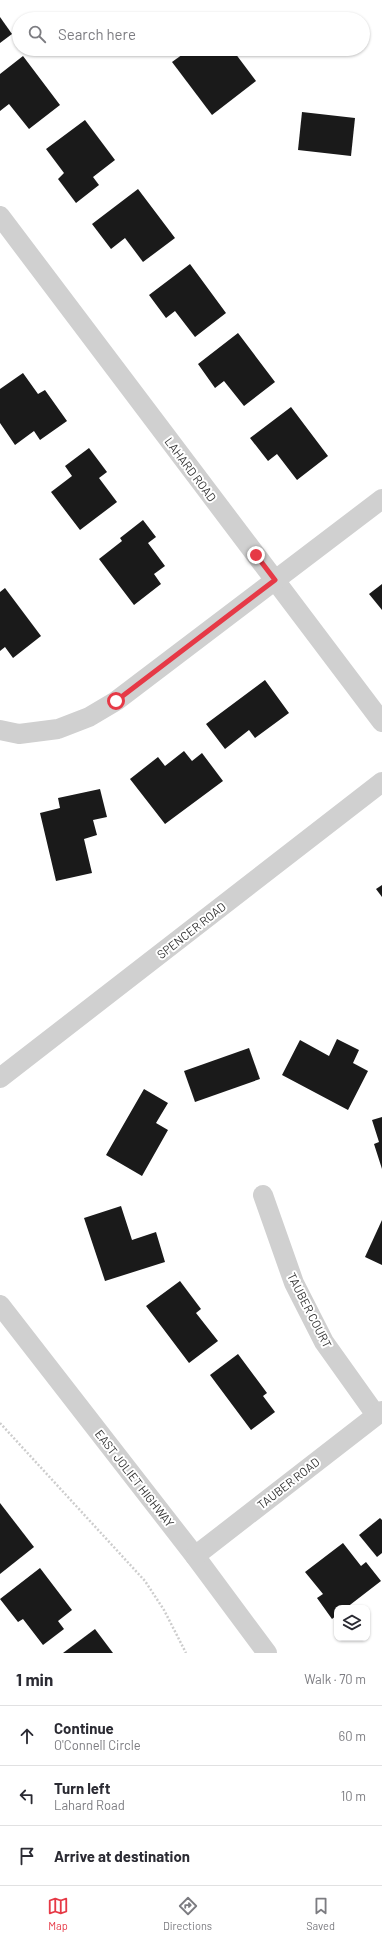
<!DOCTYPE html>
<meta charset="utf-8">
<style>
:root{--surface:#fff;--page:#f7f7f7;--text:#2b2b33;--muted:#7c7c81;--line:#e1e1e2;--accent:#e63946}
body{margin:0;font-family:Barlow,sans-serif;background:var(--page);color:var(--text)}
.controls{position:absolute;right:12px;bottom:12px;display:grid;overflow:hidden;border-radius:8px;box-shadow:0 1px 3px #0004}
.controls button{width:36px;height:36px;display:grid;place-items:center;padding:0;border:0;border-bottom:1px solid var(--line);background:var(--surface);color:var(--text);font:20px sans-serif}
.stop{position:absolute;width:12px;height:12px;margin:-9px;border:3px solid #e63946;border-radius:50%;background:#fff}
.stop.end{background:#e63946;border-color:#fff;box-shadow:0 1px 4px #0008}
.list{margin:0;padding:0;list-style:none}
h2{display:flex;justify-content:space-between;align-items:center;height:52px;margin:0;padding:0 16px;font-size:17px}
h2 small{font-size:13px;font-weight:400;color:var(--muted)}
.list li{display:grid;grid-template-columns:26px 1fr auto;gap:12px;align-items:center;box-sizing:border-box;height:60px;padding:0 16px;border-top:1px solid var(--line)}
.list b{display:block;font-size:15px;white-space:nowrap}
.list p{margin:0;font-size:13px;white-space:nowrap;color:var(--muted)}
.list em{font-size:13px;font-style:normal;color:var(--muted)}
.icon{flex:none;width:22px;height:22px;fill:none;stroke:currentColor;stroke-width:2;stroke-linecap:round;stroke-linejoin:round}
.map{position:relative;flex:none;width:382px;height:1653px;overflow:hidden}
.search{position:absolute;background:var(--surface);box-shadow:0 1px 3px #0004;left:12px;right:12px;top:12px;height:44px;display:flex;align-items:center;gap:10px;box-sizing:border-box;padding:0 14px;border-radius:22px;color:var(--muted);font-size:15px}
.sheet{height:232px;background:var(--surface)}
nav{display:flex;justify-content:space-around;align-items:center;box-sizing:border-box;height:56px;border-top:1px solid var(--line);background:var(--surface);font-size:11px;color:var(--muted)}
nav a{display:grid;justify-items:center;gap:2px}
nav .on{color:var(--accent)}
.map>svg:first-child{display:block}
.building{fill:#1a1a1a}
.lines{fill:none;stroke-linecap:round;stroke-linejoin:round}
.path{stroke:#cdcdcd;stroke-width:2.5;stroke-dasharray:2 2;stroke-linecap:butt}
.street{stroke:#d0d0d0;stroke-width:20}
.route{stroke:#e63946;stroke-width:5}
.labels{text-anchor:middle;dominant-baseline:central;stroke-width:4;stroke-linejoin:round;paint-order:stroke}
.street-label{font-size:12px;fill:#333;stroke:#fff}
</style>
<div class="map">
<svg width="382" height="1653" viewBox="0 0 382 1653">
<rect width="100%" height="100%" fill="#fff"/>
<g class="building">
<polygon points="0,17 12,34 0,43"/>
<polygon points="190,49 232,49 256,81 212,115 172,62"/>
<polygon points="23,56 60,105 29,129 9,104 0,111 0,74"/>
<polygon points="302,112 355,118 351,156 298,150"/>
<polygon points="85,120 115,160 93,177 99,185 76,203 58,179 64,173 46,149"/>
<polygon points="138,189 175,238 143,262 125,238 111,249 92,224"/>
<polygon points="190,264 226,313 195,337 175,311 166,318 149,295"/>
<polygon points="238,333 275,382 244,406 224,381 215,388 198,364"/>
<polygon points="23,373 38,394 45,390 67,421 40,440 34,431 15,445 0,423 0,389"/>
<polygon points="291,407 328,456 297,480 277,454 268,461 250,438"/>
<polygon points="89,448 107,472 99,478 117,502 80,530 51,492 72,476 65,466"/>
<polygon points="143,520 156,537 148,543 165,566 154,574 161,584 134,605 99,559 122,541 120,538"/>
<polygon points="382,584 382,610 369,594"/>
<polygon points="5,588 41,636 13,658 5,647 0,651 0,592"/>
<polygon points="265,680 289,713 255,738 249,730 225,749 206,724"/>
<polygon points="184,751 192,761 202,753 223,781 165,824 130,779 158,757 165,766"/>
<polygon points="100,789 107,817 93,820 97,835 84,839 92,873 56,881 40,813 60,808 58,798"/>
<polygon points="382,885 382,897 376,889"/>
<polygon points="337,1039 359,1050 353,1063 368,1071 348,1110 282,1075 300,1040 329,1056"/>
<polygon points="249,1048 260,1079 195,1102 184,1071"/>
<polygon points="144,1089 168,1103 156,1123 168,1130 142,1176 106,1155"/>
<polygon points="382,1117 382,1169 374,1144 379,1142 372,1120"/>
<polygon points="121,1206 132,1240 156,1232 165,1262 105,1281 84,1218"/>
<polygon points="382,1220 382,1265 365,1257"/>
<polygon points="180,1281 201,1309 196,1313 218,1341 189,1363 146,1306"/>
<polygon points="238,1354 267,1393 263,1396 275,1412 251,1430 210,1375"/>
<polygon points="0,1503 34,1547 0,1574"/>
<polygon points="380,1518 382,1520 382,1553 377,1557 359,1535"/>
<polygon points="343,1543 361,1566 366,1562 381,1581 346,1608 337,1608 337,1615 332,1619 317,1598 323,1594 305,1572"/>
<polygon points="40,1568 72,1610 58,1621 64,1629 43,1645 23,1619 18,1622 0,1599"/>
<polygon points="95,1629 113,1653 63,1653"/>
</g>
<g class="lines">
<polyline class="path" points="0,1423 145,1581 164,1610 186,1653"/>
<g class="street">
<polyline points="0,216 382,722"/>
<polyline points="0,730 19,734 58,729 89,717 116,701 382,499"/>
<polyline points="0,1078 382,782"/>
<polyline points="263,1195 294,1283 324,1342 376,1415"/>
<polyline points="0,1305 195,1556 267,1653"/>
<polyline points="195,1556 382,1411"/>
</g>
</g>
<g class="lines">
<polyline class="route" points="116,701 275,580 256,555"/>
</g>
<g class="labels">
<g class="street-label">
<text transform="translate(191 469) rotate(53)">LAHARD ROAD</text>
<text transform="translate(191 930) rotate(-38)">SPENCER ROAD</text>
<text transform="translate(310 1310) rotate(63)">TAUBER COURT</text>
<text transform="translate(135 1478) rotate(52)">EAST JOLIET HIGHWAY</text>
<text transform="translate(288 1483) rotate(-38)">TAUBER ROAD</text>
</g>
</g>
</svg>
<div class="controls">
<button><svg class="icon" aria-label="layers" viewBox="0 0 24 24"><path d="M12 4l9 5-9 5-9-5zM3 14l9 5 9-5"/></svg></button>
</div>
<div class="stop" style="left:116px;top:701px"></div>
<div class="stop end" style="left:256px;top:555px"></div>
<div class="search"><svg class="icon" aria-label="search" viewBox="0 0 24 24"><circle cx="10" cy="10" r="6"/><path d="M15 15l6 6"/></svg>Search here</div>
</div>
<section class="sheet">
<h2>1 min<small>Walk · 70 m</small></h2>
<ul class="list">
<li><svg class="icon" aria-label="ahead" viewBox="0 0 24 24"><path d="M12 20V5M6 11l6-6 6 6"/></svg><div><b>Continue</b><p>O'Connell Circle</p></div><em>60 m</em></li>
<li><svg class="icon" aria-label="left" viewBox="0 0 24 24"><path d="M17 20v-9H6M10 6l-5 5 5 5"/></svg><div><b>Turn left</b><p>Lahard Road</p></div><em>10 m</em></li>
<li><svg class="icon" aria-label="arrive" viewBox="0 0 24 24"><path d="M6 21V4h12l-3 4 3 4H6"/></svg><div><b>Arrive at destination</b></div></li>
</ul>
</section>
<nav>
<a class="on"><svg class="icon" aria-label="map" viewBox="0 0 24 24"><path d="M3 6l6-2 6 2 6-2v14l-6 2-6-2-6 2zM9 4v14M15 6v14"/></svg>Map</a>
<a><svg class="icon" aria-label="directions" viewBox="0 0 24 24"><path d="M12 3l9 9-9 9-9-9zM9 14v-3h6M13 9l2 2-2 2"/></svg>Directions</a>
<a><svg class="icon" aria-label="saved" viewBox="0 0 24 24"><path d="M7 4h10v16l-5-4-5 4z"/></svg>Saved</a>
</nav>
